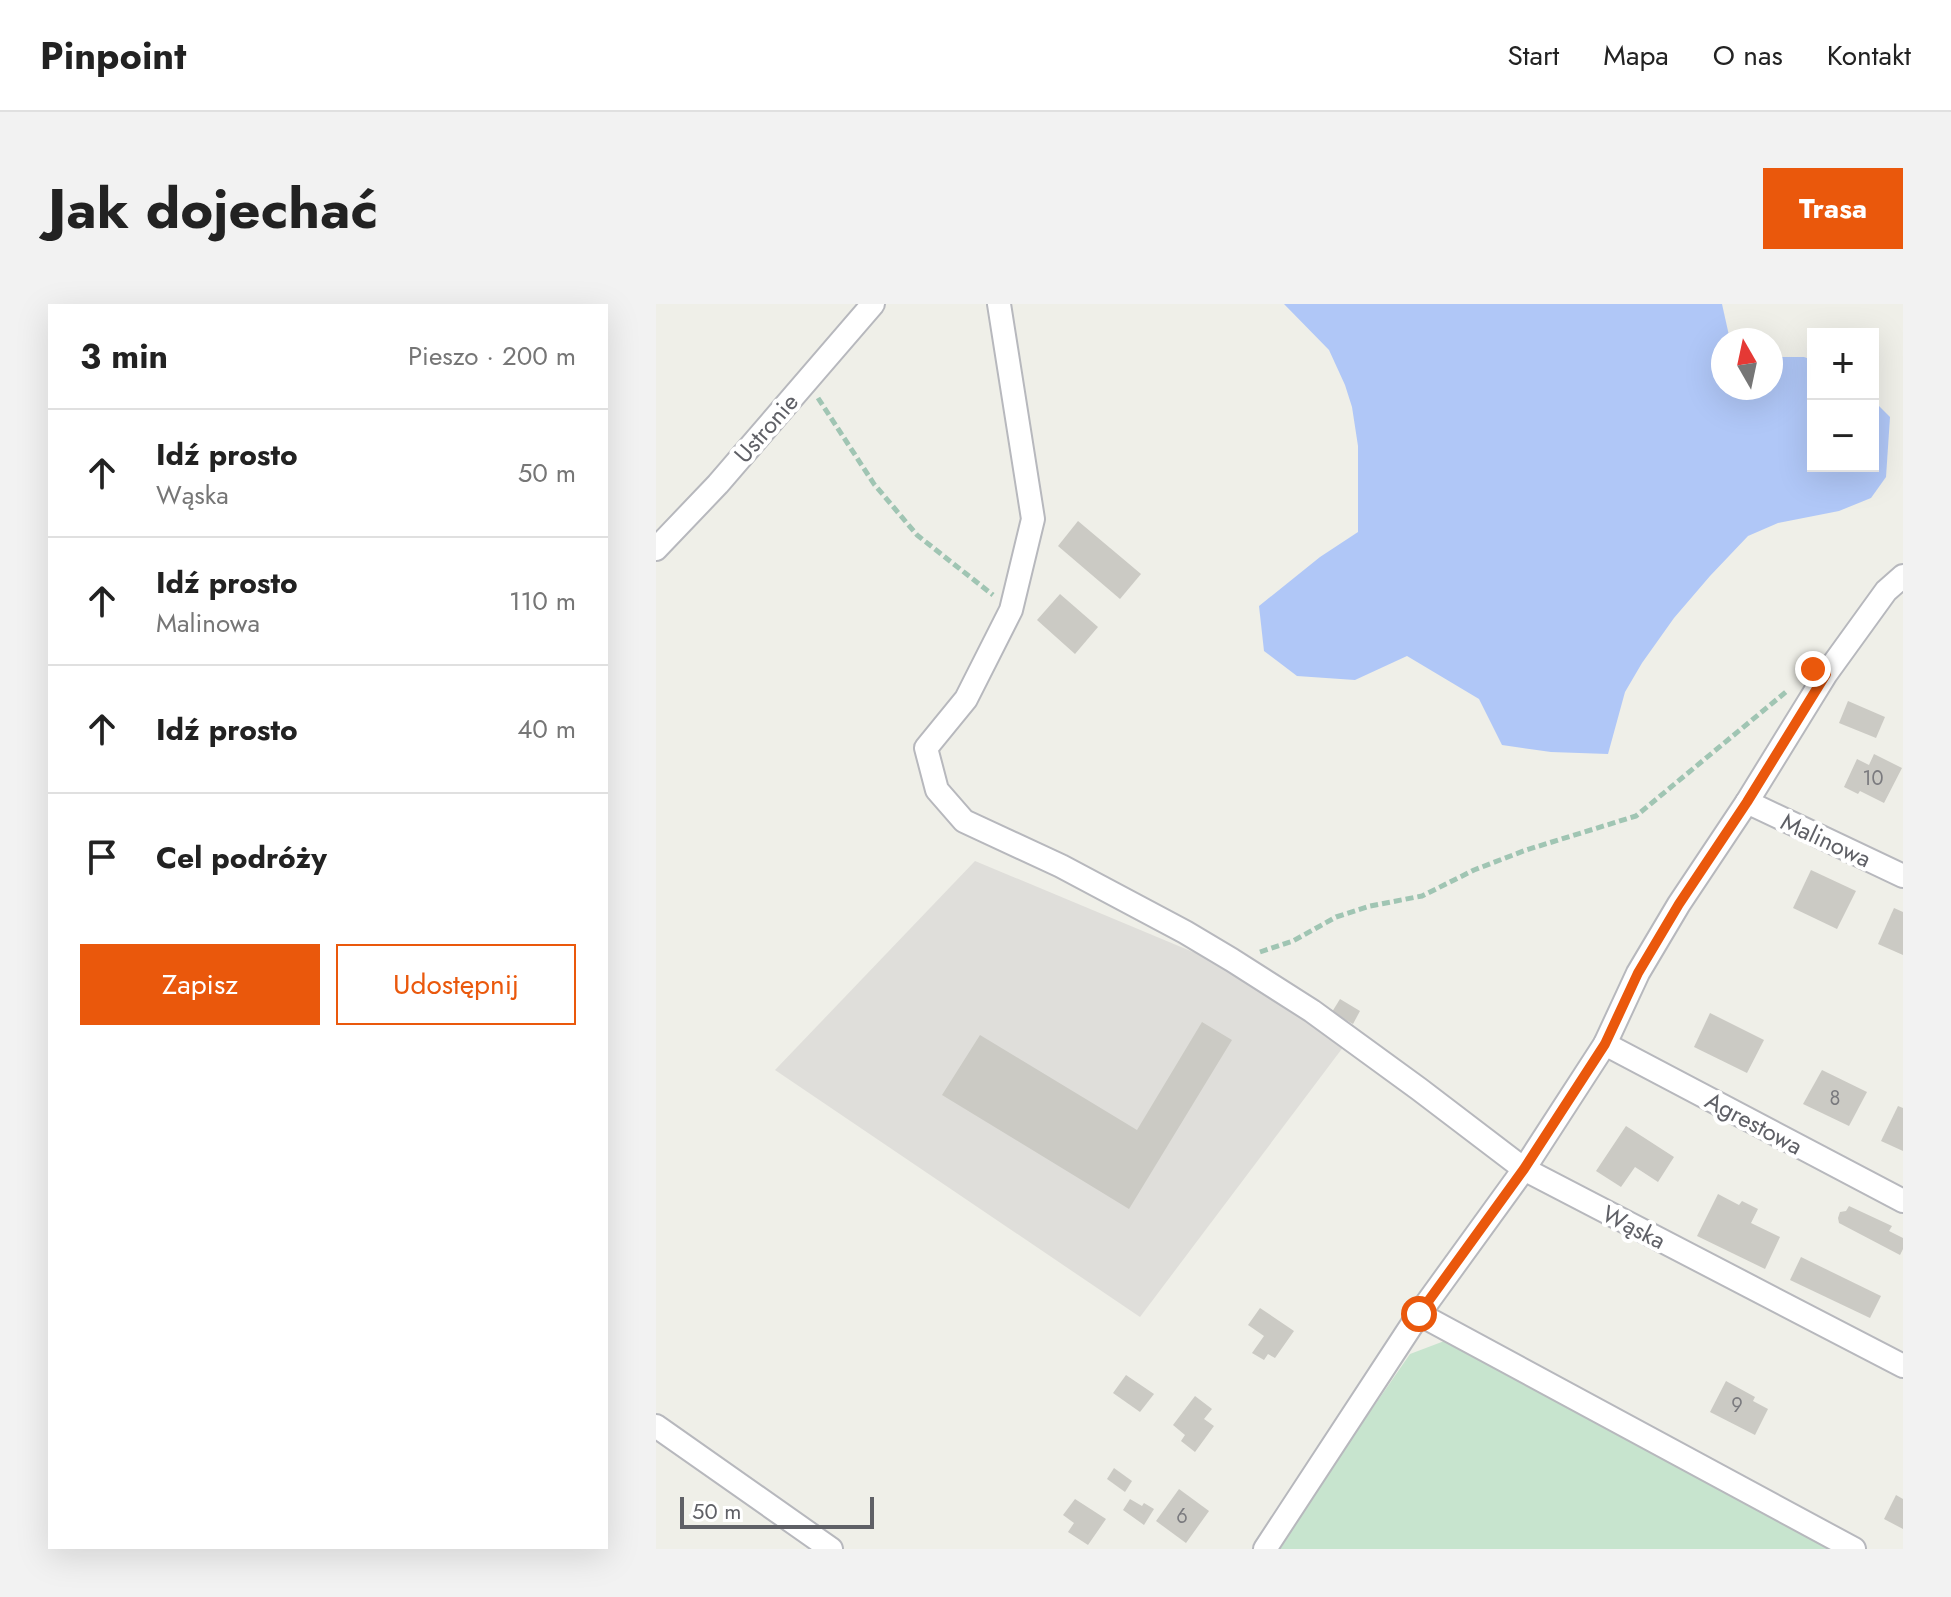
<!DOCTYPE html>
<html lang="pl">
<meta charset="utf-8">
<style>
:root{--surface:#fff;--page:#f2f2f2;--text:#222;--muted:#767676;--line:#e0e0e0;--accent:#ea580c}
body{margin:0;font-family:Jost,sans-serif;background:var(--page);color:var(--text)}
.controls{position:absolute;right:24px;top:24px;display:grid;overflow:hidden;border-radius:0px;box-shadow:0 8px 32px #0002}
.controls button{width:72px;height:72px;display:grid;place-items:center;padding:0;border:0;border-bottom:2px solid var(--line);background:var(--surface);color:var(--text);font:40px sans-serif}
.compass{position:absolute;left:1055px;top:24px;width:72px;height:72px;border-radius:50%;background:var(--surface);box-shadow:0 8px 32px #0002;rotate:351deg}
.scale{position:absolute;left:24px;bottom:20px;width:194px;box-sizing:border-box;padding-left:8px;border:4px solid #5f6066;border-top:0;font-size:22px;line-height:28px;white-space:nowrap;color:#5f6066;-webkit-text-stroke:6px #fff;paint-order:stroke}
.stop{position:absolute;width:24px;height:24px;margin:-18px;border:6px solid #ea580c;border-radius:50%;background:#fff}
.stop.end{background:#ea580c;border-color:#fff;box-shadow:0 2px 8px #0008}
.list{margin:0;padding:0;list-style:none}
h2{display:flex;justify-content:space-between;align-items:center;height:104px;margin:0;padding:0 32px;font-size:34px}
h2 small{font-size:26px;font-weight:400;color:var(--muted)}
.list li{display:grid;grid-template-columns:52px 1fr auto;gap:24px;align-items:center;box-sizing:border-box;height:128px;padding:0 32px;border-top:2px solid var(--line)}
.list b{display:block;font-size:30px;white-space:nowrap}
.list p{margin:0;font-size:26px;white-space:nowrap;color:var(--muted)}
.list em{font-size:26px;font-style:normal;color:var(--muted)}
.actions{display:flex;gap:16px;padding:24px 32px}
.actions a{flex:1;padding:18px 0;border:2px solid var(--accent);border-radius:0px;text-align:center;font-size:28px;color:var(--accent)}
.actions .main{background:var(--accent);color:#fff}
.icon{flex:none;width:44px;height:44px;fill:none;stroke:currentColor;stroke-width:2;stroke-linecap:round;stroke-linejoin:round}
.map{position:relative;flex:none;width:1247px;height:1245px;overflow:hidden;border-radius:0px}
header{display:flex;align-items:center;gap:48px;box-sizing:border-box;height:112px;padding:0 40px;background:var(--surface);border-bottom:2px solid var(--line)}
header strong{font-size:38px}
nav{display:flex;gap:44px;margin-inline-start:auto;font-size:28px}
.intro{display:flex;align-items:center;justify-content:space-between;box-sizing:border-box;height:192px;padding:0 48px}
h1{margin:0;font-size:56px}
.button{padding:20px 36px;border-radius:0px;background:var(--accent);color:#fff;font-size:28px;font-weight:700}
main{display:flex;gap:48px;padding:0 48px}
aside{flex:1;background:var(--surface);border-radius:0px;box-shadow:0 8px 32px #0002}
.map>svg:first-child{display:block}
.industrial{fill:#dfdeda}
.green{fill:#c7e4ce}
.water{fill:#b0c7f7}
.building{fill:#cbcac4}
.lines{fill:none;stroke-linecap:round;stroke-linejoin:round}
.minor-casing{stroke:#b7b8bd;stroke-width:26}
.path{stroke:#a0c5b3;stroke-width:5;stroke-dasharray:8 4;stroke-linecap:butt}
.minor{stroke:#fff;stroke-width:22}
.route{stroke:#ea580c;stroke-width:10}
.labels{text-anchor:middle;dominant-baseline:central;stroke-width:8;stroke-linejoin:round;paint-order:stroke}
.number-label{font-size:20px;fill:#7a7a7e}
.street-label{font-size:24px;fill:#5f6066;stroke:#fff}
</style>
<header>
<strong>Pinpoint</strong>
<nav><a>Start</a><a>Mapa</a><a>O nas</a><a>Kontakt</a></nav>
</header>
<div class="intro"><h1>Jak dojechać</h1><a class="button">Trasa</a></div>
<main>
<aside>
<h2>3 min<small>Pieszo · 200 m</small></h2>
<ul class="list">
<li><svg class="icon" aria-label="ahead" viewBox="0 0 24 24"><path d="M12 20V5M6 11l6-6 6 6"/></svg><div><b>Idź prosto</b><p>Wąska</p></div><em>50 m</em></li>
<li><svg class="icon" aria-label="ahead" viewBox="0 0 24 24"><path d="M12 20V5M6 11l6-6 6 6"/></svg><div><b>Idź prosto</b><p>Malinowa</p></div><em>110 m</em></li>
<li><svg class="icon" aria-label="ahead" viewBox="0 0 24 24"><path d="M12 20V5M6 11l6-6 6 6"/></svg><div><b>Idź prosto</b></div><em>40 m</em></li>
<li><svg class="icon" aria-label="arrive" viewBox="0 0 24 24"><path d="M6 21V4h12l-3 4 3 4H6"/></svg><div><b>Cel podróży</b></div></li>
</ul>
<div class="actions"><a class="main">Zapisz</a><a>Udostępnij</a></div>
</aside>
<div class="map">
<svg width="1247" height="1245" viewBox="0 0 1247 1245">
<rect width="100%" height="100%" fill="#efefe8"/>
<polygon class="industrial" points="319,557 580,666 688,742 484,1013 119,766"/>
<polygon class="green" points="791,1036 1178,1245 624,1245 655,1193 754,1050"/>
<polygon class="water" points="628,0 1066,0 1074,36 1067,36 1067,84 1115,84 1115,53 1148,53 1157,56 1157,162 1217,162 1217,96 1234,113 1230,173 1215,194 1183,207 1122,219 1092,232 1054,272 1018,314 986,359 969,388 952,450 895,448 846,441 823,395 751,352 699,376 641,372 608,347 603,302 664,253 702,228 702,142 696,103 689,81 673,46"/>
<g class="building">
<polygon points="422,217 485,270 464,295 402,242"/>
<polygon points="404,290 442,323 419,350 381,316"/>
<polygon points="1192,397 1229,413 1220,434 1183,419"/>
<polygon points="1218,450 1246,464 1228,499 1204,487 1202,490 1188,483 1201,455 1213,461"/>
<polygon points="1155,566 1200,587 1181,625 1137,604"/>
<polygon points="1238,604 1247,608 1247,651 1222,640"/>
<polygon points="684,695 704,707 697,720 676,708"/>
<polygon points="1054,709 1108,736 1091,769 1038,743"/>
<polygon points="546,718 576,736 473,905 286,791 324,731 481,826"/>
<polygon points="1166,766 1211,788 1193,822 1147,800"/>
<polygon points="1242,802 1247,804 1247,847 1225,837"/>
<polygon points="970,822 1018,853 1002,878 979,863 965,883 940,867"/>
<polygon points="1062,890 1083,901 1086,897 1102,905 1095,919 1124,933 1109,965 1041,932"/>
<polygon points="1193,902 1236,922 1233,927 1247,934 1247,945 1244,951 1183,919 1182,914 1184,908 1190,907"/>
<polygon points="1145,953 1225,992 1214,1014 1134,976"/>
<polygon points="604,1004 638,1027 619,1054 612,1050 608,1056 596,1049 608,1032 592,1021"/>
<polygon points="470,1071 498,1090 484,1108 457,1089"/>
<polygon points="1070,1077 1099,1093 1097,1097 1112,1105 1099,1131 1054,1108"/>
<polygon points="539,1092 556,1105 548,1115 558,1122 539,1148 525,1137 529,1131 517,1121"/>
<polygon points="458,1164 476,1177 469,1188 451,1175"/>
<polygon points="523,1185 553,1207 530,1239 500,1217"/>
<polygon points="1240,1191 1247,1195 1247,1225 1228,1215"/>
<polygon points="419,1195 450,1215 432,1241 412,1228 418,1219 407,1211"/>
<polygon points="474,1195 486,1202 488,1199 498,1205 488,1221 467,1206"/>
</g>
<g class="lines">
<defs>
<g id="minor">
<polyline points="343,0 377,215 355,306 310,395 270,444 281,486 308,517 405,562 529,628 576,656 656,707 763,785 868,865 949,740 982,669 1023,600 1091,498 1247,572"/>
<polyline points="0,245 62,180 217,0"/>
<polyline points="1091,498 1170,370 1230,287 1247,272"/>
<polyline points="949,740 1247,897"/>
<polyline points="763,1010 1198,1245"/>
<polyline points="0,1122 175,1245"/>
<polyline points="609,1245 763,1010 868,865 1247,1062"/>
</g>
</defs>
<use href="#minor" class="minor-casing"/>
<g class="path">
<polyline points="162,94 218,180 261,231 337,291"/>
<polyline points="604,648 637,637 680,613 714,602 766,592 818,566 870,546 980,512 1131,387"/>
</g>
<use href="#minor" class="minor"/>
</g>
<g class="lines">
<polyline class="route" points="763,1010 868,865 949,740 982,669 1023,600 1091,498 1170,370 1157,365"/>
</g>
<g class="labels">
<g class="number-label">
<text x="1217" y="474">10</text>
<text x="1179" y="794">8</text>
<text x="1081" y="1101">9</text>
<text x="526" y="1212">6</text>
</g>
<g class="street-label">
<text transform="translate(110 124) rotate(-49)">Ustronie</text>
<text transform="translate(1170 536) rotate(25)">Malinowa</text>
<text transform="translate(1098 819) rotate(28)">Agrestowa</text>
<text transform="translate(978 923) rotate(27)">Wąska</text>
</g>
</g>
</svg>
<div class="controls">
<button>+</button>
<button>−</button>
</div>
<svg class="compass" viewBox="-18 -18 36 36"><path d="M0-13l5 13h-10z" fill="#e53935"/><path d="M0 13l5-13h-10z" fill="#767676"/></svg>
<div class="scale">50 m</div>
<div class="stop" style="left:763px;top:1010px"></div>
<div class="stop end" style="left:1157px;top:365px"></div>
</div>
</main>
